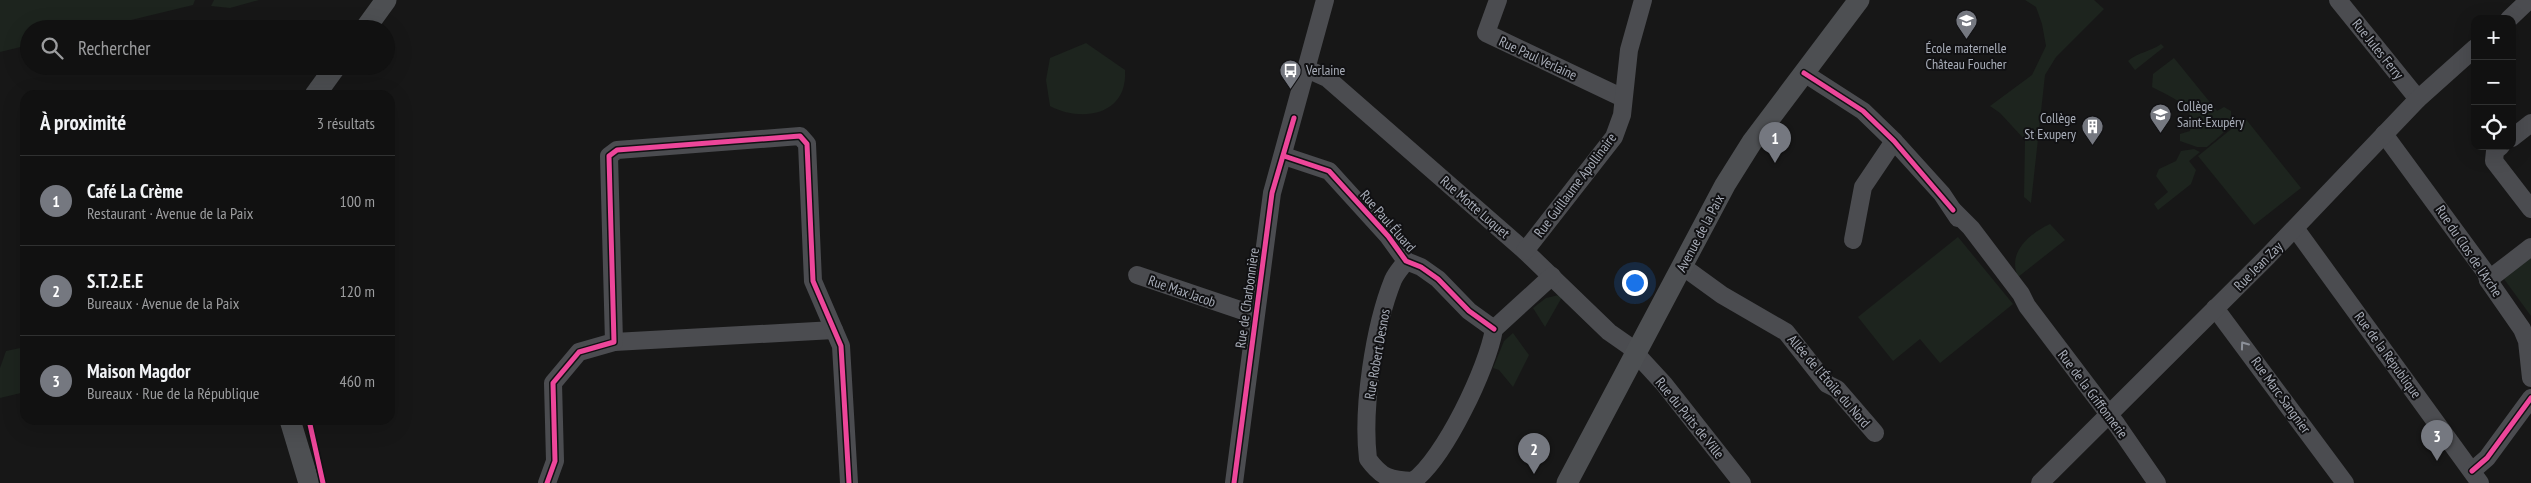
<!DOCTYPE html>
<html lang="fr">
<meta charset="utf-8">
<style>
:root{--surface:#111;--page:#1e1f1f;--text:#f1f3f6;--muted:#9c9d9f;--line:#303131;--accent:#757880}
body{margin:0;font-family:"PT Sans Narrow",sans-serif;background:var(--page);color:var(--text)}
.controls{position:absolute;right:15px;top:15px;display:grid;overflow:hidden;border-radius:10px;box-shadow:0 5px 20px #0002}
.controls button{width:45px;height:45px;display:grid;place-items:center;padding:0;border:0;border-bottom:1px solid var(--line);background:var(--surface);color:var(--text);font:25px sans-serif}
.you{position:absolute;left:1634px;top:282px;width:18px;height:18px;margin:-12px;border:4px solid #fff;border-radius:50%;background:#1a73e8;box-shadow:0 0 0 8px #1a73e833}
.badge{display:grid;place-items:center;width:32px;height:32px;border-radius:50%;background:var(--accent);color:#fff;font-size:16px;font-weight:700}
.pin{position:absolute;translate:-50% -41px;filter:drop-shadow(0 1px 2px #0008)}
.pin::after{content:'';position:absolute;top:26px;width:18px;height:15px;background:inherit;clip-path:polygon(0 0,100% 0,50% 100%)}
.list{margin:0;padding:0;list-style:none}
h2{display:flex;justify-content:space-between;align-items:center;height:65px;margin:0;padding:0 20px;font-size:21px}
h2 small{font-size:16px;font-weight:400;color:var(--muted)}
.list li{display:grid;grid-template-columns:32px 1fr auto;gap:15px;align-items:center;box-sizing:border-box;height:90px;padding:0 20px;border-top:1px solid var(--line)}
.list b{display:block;font-size:19px;white-space:nowrap}
.list p{margin:0;font-size:16px;white-space:nowrap;color:var(--muted)}
.list em{font-size:16px;font-style:normal;color:var(--muted)}
.icon{flex:none;width:28px;height:28px;fill:none;stroke:currentColor;stroke-width:2;stroke-linecap:round;stroke-linejoin:round}
.map{position:relative;flex:none;width:2531px;height:483px;overflow:hidden}
.search{position:absolute;background:var(--surface);box-shadow:0 5px 20px #0002;left:20px;top:20px;width:375px;height:55px;display:flex;align-items:center;gap:12px;box-sizing:border-box;padding:0 18px;border-radius:28px;color:var(--muted);font-size:19px}
.panel{position:absolute;background:var(--surface);box-shadow:0 5px 20px #0002;left:20px;top:90px;width:375px;height:335px;border-radius:15px}
.map>svg:first-child{display:block}
.green{fill:#1d241e}
.lines{fill:none;stroke-linecap:round;stroke-linejoin:round}
.minor{stroke:#4b4c50;stroke-width:18}
.major{stroke:#4d4f52;stroke-width:21}
.cycleway-casing{stroke:#111113;stroke-width:8}
.cycleway{stroke:#ed469a;stroke-width:5}
.oneway{stroke:#8c9099}
.labels{text-anchor:middle;dominant-baseline:central;stroke-width:4;stroke-linejoin:round;paint-order:stroke}
.poi-label{font-size:14px;fill:#a8adb8;stroke:#111113;text-anchor:start}
.street-label{font-size:14px;fill:#a8adb8;stroke:#111113}
</style>
<div class="map">
<svg width="2531" height="483" viewBox="0 0 2531 483">
<rect width="100%" height="100%" fill="#171717"/>
<g class="green">
<polygon points="0,0 195,0 193,5 94,29 29,29 29,45 0,52"/>
<polygon points="214,0 259,0 230,8 211,6"/>
<polygon points="2025,0 2094,0 2104,9 2056,57 2045,75 2031,203 2024,197 2025,140 2000,113 1990,106 2032,75 2046,46 2042,24 2036,7"/>
<path d="M1086,43L1125,70C1128,115 1082,123 1050,106L1046,80L1050,58Z"/>
<path d="M2161,44L2164,47L2135,70L2128,61C2138,52 2150,52 2161,44Z"/>
<path d="M2174,58L2217,111L2224,107L2231,111C2233,129 2218,137 2207,147H2197L2180,141V134L2190,131C2198,105 2170,97 2152,87L2153,74Z"/>
<polygon points="2245,118 2301,188 2254,225 2198,156"/>
<polygon points="2194,149 2200,152 2189,161 2196,170 2191,184 2158,210 2154,204 2168,192 2156,176 2159,169 2176,161 2181,151"/>
<path d="M2050,224L2065,240L2018,277C2007,252 2029,234 2050,224Z"/>
<polygon points="1958,237 2013,304 1940,363 1920,339 1893,361 1858,317"/>
<polygon points="2531,258 2531,316 2504,279"/>
<polygon points="1559,295 1562,297 1545,327 1533,308 1546,298"/>
<polygon points="1513,333 1529,355 1513,387 1499,370 1493,368 1504,341"/>
<polygon points="25,347 25,392 0,398 0,368 6,351"/>
</g>
<g class="lines">
<g class="minor">
<polyline points="1498,0 1486,33 1623,98"/>
<polyline points="2338,0 2418,99"/>
<polyline points="2509,19 2529,0"/>
<polyline points="1307,69 1327,78 1525,251 1609,332 1629,346 1664,384 1742,483"/>
<polyline points="1804,73 1863,111 1894,141 1942,194 1958,218"/>
<polyline points="2384,134 2486,273 2488,280 2522,329 2527,341 2531,378"/>
<polyline points="2512,138 2531,123"/>
<polyline points="2501,146 2495,151 2494,161 2531,209"/>
<polyline points="1284,156 1329,171 1388,236 1406,261 1421,267 1438,279 1469,311 1494,329"/>
<polyline points="1953,210 1971,228 2021,294 2027,306 2117,425 2157,483"/>
<polyline points="2295,228 2480,483"/>
<polyline points="1853,240 1863,187 1894,141"/>
<polyline points="1525,251 1614,137 1622,115 1629,50 1643,0"/>
<path d="M1406,261C1402,267 1396,273 1393,280C1374,327 1362,409 1368,459C1382,478 1390,480 1413,481C1444,459 1488,367 1494,329"/>
<polyline points="1682,266 1722,295 1786,332 1827,384 1837,389 1875,433"/>
<polyline points="1137,275 1255,315"/>
<polyline points="2488,280 2531,247"/>
<polyline points="2215,308 2345,483"/>
<polyline points="1494,329 1552,276"/>
<polyline points="614,342 834,330"/>
<polyline points="2472,471 2487,458 2531,398"/>
<polyline points="547,483 555,461 553,383 579,352 614,342 609,156 617,150 800,136 807,144 813,281 841,346 849,483"/>
<polyline points="1234,483 1272,193 1325,0"/>
<polyline points="2040,483 2268,256 2418,99 2475,48"/>
</g>
<g class="major">
<polyline points="365,29 386,0"/>
<polyline points="315,95 336,66"/>
<polyline points="290,420 309,483"/>
<polyline points="1567,483 1725,185 1752,142 1859,0"/>
</g>
<defs>
<g id="cycleway">
<polyline points="1804,73 1863,111 1894,141 1953,210"/>
<polyline points="1284,156 1329,171 1388,236 1406,261 1421,267 1438,279 1469,311 1494,329"/>
<polyline points="309,420 323,483"/>
<polyline points="2472,471 2487,458 2531,398"/>
<polyline points="547,483 555,461 553,383 579,352 614,342 609,156 617,150 800,136 807,144 813,281 841,346 849,483"/>
<polyline points="1234,483 1272,193 1294,118"/>
</g>
</defs>
<use href="#cycleway" class="cycleway-casing"/>
<use href="#cycleway" class="cycleway"/>
</g>
<defs><path id="oneway-chevron" d="M-2-3.5L2.5 0L-2 3.5" fill="none" stroke-width="1.6" stroke-linecap="round" stroke-linejoin="round" transform="scale(1.25)"/></defs>
<use class="oneway" href="#oneway-chevron" transform="translate(2244 345) rotate(-126)"/>
<defs>
<symbol id="school-pin" viewBox="-11 -11 22 30"><path d="M0 17L-7.5 6A9.5 9.5 0 1 1 7.5 6Z" fill="#757880" stroke="#111113"/><path d="M0-5L7-2L0 1L-7-2ZM-4 1L0 2.5L4 1V4Q0 6-4 4Z" fill="#fff"/></symbol>
<symbol id="bus-pin" viewBox="-11 -11 22 30"><path d="M0 17L-7.5 6A9.5 9.5 0 1 1 7.5 6Z" fill="#757880" stroke="#111113"/><path d="M-5-6H5V4H4V6H2V4H-2V6H-4V4H-5ZM-3.5-4V0h7V-4ZM-3.5 1.2v1.5H-2V1.2ZM2 1.2v1.5H3.5V1.2Z" fill="#fff"/></symbol>
<symbol id="building-pin" viewBox="-11 -11 22 30"><path d="M0 17L-7.5 6A9.5 9.5 0 1 1 7.5 6Z" fill="#757880" stroke="#111113"/><path d="M-4-6H4V6H1V3H-1V6H-4ZM-2.5-4.3h1.7v1.8h-1.7ZM.8-4.3h1.7v1.8H.8ZM-2.5-1h1.7V.8h-1.7ZM.8-1h1.7V.8H.8Z" fill="#fff"/></symbol>
</defs>
<g fill-rule="evenodd">
<use href="#school-pin" x="1954" y="8" width="25" height="34"/>
<use href="#bus-pin" x="1278" y="58" width="25" height="34"/>
<use href="#school-pin" x="2148" y="102" width="25" height="34"/>
<use href="#building-pin" x="2080" y="114" width="25" height="34"/>
</g>
<g class="labels">
<g class="poi-label">
<text x="1966" y="48" text-anchor="middle">École maternelle<tspan x="1966" dy="16">Château Foucher</tspan></text>
<text x="1306" y="70">Verlaine</text>
<text x="2177" y="106">Collège<tspan x="2177" dy="16">Saint-Exupéry</tspan></text>
<text x="2076" y="118" text-anchor="end">Collège<tspan x="2076" dy="16">St Exupery</tspan></text>
</g>
<g class="street-label">
<text transform="translate(2378 49) rotate(51)">Rue Jules Ferry</text>
<text transform="translate(1538 58) rotate(25)">Rue Paul Verlaine</text>
<text transform="translate(1575 185) rotate(-53)">Rue Guillaume Apollinaire</text>
<text transform="translate(1475 207) rotate(41)">Rue Motte Luquet</text>
<text transform="translate(1388 221) rotate(49)">Rue Paul Éluard</text>
<text transform="translate(1700 233) rotate(-62)">Avenue de la Paix</text>
<text transform="translate(2469 251) rotate(56)">Rue du Clos de l'Arche</text>
<text transform="translate(2258 266) rotate(-45)">Rue Jean Zay</text>
<text transform="translate(1182 291) rotate(19)">Rue Max Jacob</text>
<text transform="translate(1247 298) rotate(-82)">Rue de Charbonnière</text>
<text transform="translate(1377 354) rotate(-80)">Rue Robert Desnos</text>
<text transform="translate(2388 355) rotate(54)">Rue de la République</text>
<text transform="translate(1829 381) rotate(49)">Allée de l'Étoile du Nord</text>
<text transform="translate(2093 394) rotate(53)">Rue de la Griffonnerie</text>
<text transform="translate(2281 395) rotate(54)">Rue Marc Sangnier</text>
<text transform="translate(1690 418) rotate(51)">Rue du Puits de Ville</text>
</g>
</g>
</svg>
<div class="controls">
<button>+</button>
<button>−</button>
<button><svg class="icon" aria-label="locate" viewBox="0 0 24 24"><circle cx="12" cy="12" r="6"/><path d="M12 2v4M12 18v4M2 12h4M18 12h4"/></svg></button>
</div>
<div class="you"></div>
<div class="pin badge" style="left:1775px;top:163px">1</div>
<div class="pin badge" style="left:1534px;top:474px">2</div>
<div class="pin badge" style="left:2437px;top:461px">3</div>
<div class="search"><svg class="icon" aria-label="search" viewBox="0 0 24 24"><circle cx="10" cy="10" r="6"/><path d="M15 15l6 6"/></svg>Rechercher</div>
<section class="panel">
<h2>À proximité<small>3 résultats</small></h2>
<ul class="list">
<li><span class="badge">1</span><div><b>Café La Crème</b><p>Restaurant · Avenue de la Paix</p></div><em>100 m</em></li>
<li><span class="badge">2</span><div><b>S.T.2.E.E</b><p>Bureaux · Avenue de la Paix</p></div><em>120 m</em></li>
<li><span class="badge">3</span><div><b>Maison Magdor</b><p>Bureaux · Rue de la République</p></div><em>460 m</em></li>
</ul>
</section>
</div>
